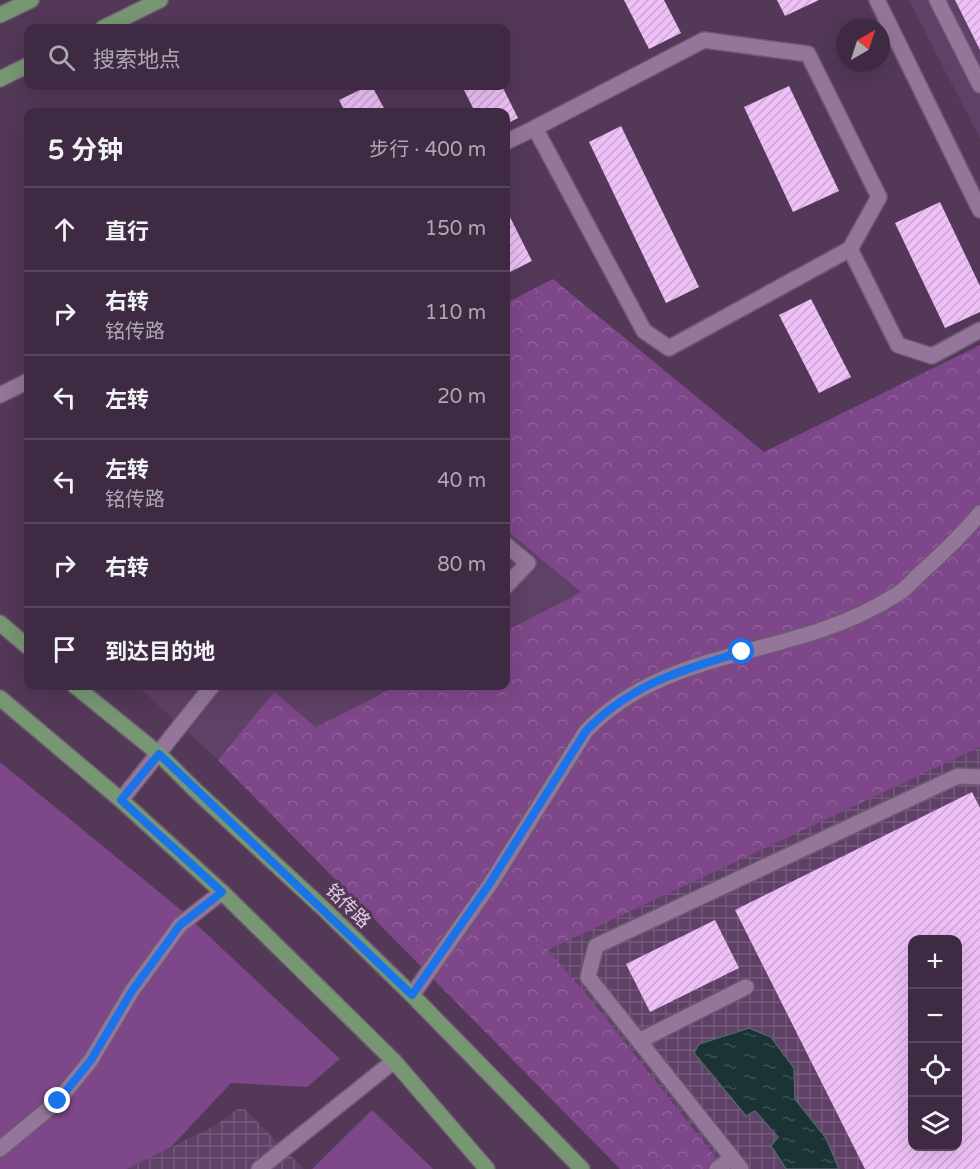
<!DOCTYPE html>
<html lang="zh">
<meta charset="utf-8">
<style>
:root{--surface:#3e2a42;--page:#49364d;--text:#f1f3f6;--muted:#ada7b2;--line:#57465b}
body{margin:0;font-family:"Varela Round","Noto Sans SC",sans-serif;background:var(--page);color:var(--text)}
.controls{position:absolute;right:18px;bottom:18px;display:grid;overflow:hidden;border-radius:12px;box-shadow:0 6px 24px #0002}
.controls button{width:54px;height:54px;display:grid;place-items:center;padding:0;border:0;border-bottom:2px solid var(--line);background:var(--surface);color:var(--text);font:30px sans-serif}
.compass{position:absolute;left:836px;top:18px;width:54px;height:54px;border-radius:50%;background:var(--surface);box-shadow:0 6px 24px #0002;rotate:39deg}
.stop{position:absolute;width:18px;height:18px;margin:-14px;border:4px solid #1a73e8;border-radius:50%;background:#fff}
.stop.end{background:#1a73e8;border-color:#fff;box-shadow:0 2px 6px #0008}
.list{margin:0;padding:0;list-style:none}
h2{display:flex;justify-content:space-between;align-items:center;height:78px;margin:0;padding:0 24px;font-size:26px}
h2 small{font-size:20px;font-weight:400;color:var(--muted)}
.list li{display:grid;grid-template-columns:39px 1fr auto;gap:18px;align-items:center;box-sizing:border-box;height:84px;padding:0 24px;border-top:2px solid var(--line)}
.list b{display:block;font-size:22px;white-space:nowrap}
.list p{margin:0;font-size:20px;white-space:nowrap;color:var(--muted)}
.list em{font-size:20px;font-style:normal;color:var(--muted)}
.icon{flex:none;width:33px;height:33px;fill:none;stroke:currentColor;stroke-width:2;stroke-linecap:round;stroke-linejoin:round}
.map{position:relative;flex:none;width:980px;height:1169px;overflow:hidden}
.search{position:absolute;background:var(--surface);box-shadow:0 6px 24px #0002;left:24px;top:24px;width:486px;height:66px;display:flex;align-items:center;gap:15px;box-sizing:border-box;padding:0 21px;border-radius:12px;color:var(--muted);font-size:22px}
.panel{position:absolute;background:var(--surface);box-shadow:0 6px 24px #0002;left:24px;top:108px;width:486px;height:582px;border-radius:12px}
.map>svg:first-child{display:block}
.built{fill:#5f4066}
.industrial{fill:url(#industrial-grid);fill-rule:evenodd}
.green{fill:#7e4789}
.forest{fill:url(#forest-crowns)}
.water{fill:url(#water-ripples);stroke:#566268;stroke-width:1.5}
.building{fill:url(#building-hatch);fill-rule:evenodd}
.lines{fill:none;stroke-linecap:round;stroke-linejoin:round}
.minor-casing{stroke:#6e5872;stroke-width:18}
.major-casing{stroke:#6e5872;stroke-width:18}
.minor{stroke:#937699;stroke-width:15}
.major{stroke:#769771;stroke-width:15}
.route{stroke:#1a73e8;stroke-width:8}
.labels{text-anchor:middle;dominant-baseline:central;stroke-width:6;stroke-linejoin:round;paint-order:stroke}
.street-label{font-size:18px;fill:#e0d0e3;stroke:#533858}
</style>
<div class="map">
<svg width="980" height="1169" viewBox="0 0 980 1169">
<defs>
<pattern id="industrial-grid" width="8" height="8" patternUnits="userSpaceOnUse" patternTransform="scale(1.5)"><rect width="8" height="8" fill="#5f4066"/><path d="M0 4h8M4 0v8" fill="none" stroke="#765b7c"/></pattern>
<pattern id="forest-crowns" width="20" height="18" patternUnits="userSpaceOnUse" patternTransform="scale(1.5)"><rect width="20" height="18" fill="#7e4789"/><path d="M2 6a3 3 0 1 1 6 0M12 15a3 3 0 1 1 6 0" fill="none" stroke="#90609a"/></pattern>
<pattern id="water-ripples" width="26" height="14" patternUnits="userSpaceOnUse" patternTransform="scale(1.5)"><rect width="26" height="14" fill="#1b3334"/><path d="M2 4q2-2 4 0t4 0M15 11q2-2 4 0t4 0" fill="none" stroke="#3c5051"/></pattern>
<pattern id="building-hatch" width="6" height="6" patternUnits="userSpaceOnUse" patternTransform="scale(1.5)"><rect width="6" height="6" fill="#eec0f7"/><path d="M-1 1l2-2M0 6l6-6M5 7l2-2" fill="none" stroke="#cca6d3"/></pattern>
</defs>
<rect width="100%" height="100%" fill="#533858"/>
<g class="built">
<polygon points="909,0 980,0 980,139"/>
<polygon points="506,530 582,592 506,631"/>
<polygon points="139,686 397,686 316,727 274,692 218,760 138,687"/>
</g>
<g class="industrial">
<path d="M980,747V1169H725L593,1002L548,950ZM912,940H958V1146H912Z"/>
<polygon points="238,1109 245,1109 304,1169 127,1169 216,1125"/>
</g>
<g class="green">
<polygon points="0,762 181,910 340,1059 307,1087 231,1083 171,1147 127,1169 0,1169"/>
<polygon points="372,1110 433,1169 312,1169"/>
</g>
<polygon class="forest" points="553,279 764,452 980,345 980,747 548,950 593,1002 725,1169 620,1169 218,760 274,692 316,727 397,686 506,686 506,631 581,592 506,530 506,303"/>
<polygon class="water" points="749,1028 771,1037 794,1068 795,1099 826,1138 839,1169 786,1169 771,1146 778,1137 755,1111 746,1116 694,1053 699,1044"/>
<g class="building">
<polygon points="624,0 664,0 681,33 649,49"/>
<polygon points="777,0 819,0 785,16"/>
<polygon points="955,0 980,0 980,50"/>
<polygon points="368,86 372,86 386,112 345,112 339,100"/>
<polygon points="462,86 502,86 518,118 506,124 506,112 475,112"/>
<polygon points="789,86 839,191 793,212 744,107"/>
<polygon points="621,126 699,287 666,303 589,142"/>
<polygon points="940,202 980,286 980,312 945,328 895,223"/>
<polygon points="506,209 532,261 506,274"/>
<polygon points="811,299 851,377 819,393 779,315"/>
<path d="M972,792L980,808V1169H865L735,910ZM912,940H958V1146H912Z"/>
<polygon points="715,920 739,968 650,1012 626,964"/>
</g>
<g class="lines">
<defs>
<g id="minor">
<polyline points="877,0 980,210"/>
<polyline points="937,0 980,85"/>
<polyline points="535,128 704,40 808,54 879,197 850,249"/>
<polyline points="506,142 535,128 644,331 669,348 850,249 898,345 932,356 980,330"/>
<polyline points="0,395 28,381"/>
<polyline points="506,545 528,563 506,586"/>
<polyline points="121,800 212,686"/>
<path d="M412,995L491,883L586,731C650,664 738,658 821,630C848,621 876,608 899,593C908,587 915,578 923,571C943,553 963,534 980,513"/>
<polyline points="639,1041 746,987"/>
<polyline points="0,1149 58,1101 91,1060 132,991 180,925 222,892"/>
<polyline points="259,1169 394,1061"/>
<polyline points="717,1169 732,1158"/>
<polyline points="741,1169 588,977 596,946 958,776 980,777"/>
</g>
<g id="major">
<polyline points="0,15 31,0"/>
<polyline points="103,28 160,0"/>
<polyline points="0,79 28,65"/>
<polyline points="0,623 28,647"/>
<polyline points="75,686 159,754 194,789 325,910 412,995 582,1169"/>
<polyline points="0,698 121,800 222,892 394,1061 487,1169"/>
</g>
</defs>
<use href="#minor" class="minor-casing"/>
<use href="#major" class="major-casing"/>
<use href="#minor" class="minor"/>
<use href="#major" class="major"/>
</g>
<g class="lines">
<path class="route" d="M58,1101L91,1060L132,991L180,925L222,892L121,800L159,754L412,995L490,883L586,731C631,684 682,670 742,652"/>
</g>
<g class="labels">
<g class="street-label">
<text transform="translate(348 906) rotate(44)">铭传路</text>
</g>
</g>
</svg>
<div class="controls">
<button>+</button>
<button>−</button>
<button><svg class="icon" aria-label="locate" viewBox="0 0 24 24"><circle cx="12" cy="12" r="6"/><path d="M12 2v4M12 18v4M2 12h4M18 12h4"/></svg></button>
<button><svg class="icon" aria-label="layers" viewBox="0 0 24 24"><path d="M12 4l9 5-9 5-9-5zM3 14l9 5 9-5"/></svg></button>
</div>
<svg class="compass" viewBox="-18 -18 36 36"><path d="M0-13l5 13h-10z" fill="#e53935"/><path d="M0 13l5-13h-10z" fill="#ada7b2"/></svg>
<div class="stop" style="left:742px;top:652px"></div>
<div class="stop end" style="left:58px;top:1101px"></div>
<div class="search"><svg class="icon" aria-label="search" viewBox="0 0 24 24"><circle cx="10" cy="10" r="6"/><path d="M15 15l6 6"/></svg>搜索地点</div>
<section class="panel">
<h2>5 分钟<small>步行 · 400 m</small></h2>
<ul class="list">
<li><svg class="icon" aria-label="ahead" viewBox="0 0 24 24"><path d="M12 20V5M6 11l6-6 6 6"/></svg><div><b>直行</b></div><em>150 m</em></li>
<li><svg class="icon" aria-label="right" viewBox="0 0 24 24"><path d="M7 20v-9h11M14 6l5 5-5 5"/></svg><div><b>右转</b><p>铭传路</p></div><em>110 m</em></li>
<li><svg class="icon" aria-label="left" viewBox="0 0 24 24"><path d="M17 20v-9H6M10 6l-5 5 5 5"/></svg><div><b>左转</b></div><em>20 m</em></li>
<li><svg class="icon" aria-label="left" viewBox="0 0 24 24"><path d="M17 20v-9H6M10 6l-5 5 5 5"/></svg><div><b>左转</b><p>铭传路</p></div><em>40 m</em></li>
<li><svg class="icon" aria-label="right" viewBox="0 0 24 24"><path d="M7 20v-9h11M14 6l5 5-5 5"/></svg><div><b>右转</b></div><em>80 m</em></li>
<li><svg class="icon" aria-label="arrive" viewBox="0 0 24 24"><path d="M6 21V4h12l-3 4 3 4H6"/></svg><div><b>到达目的地</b></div></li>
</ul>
</section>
</div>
